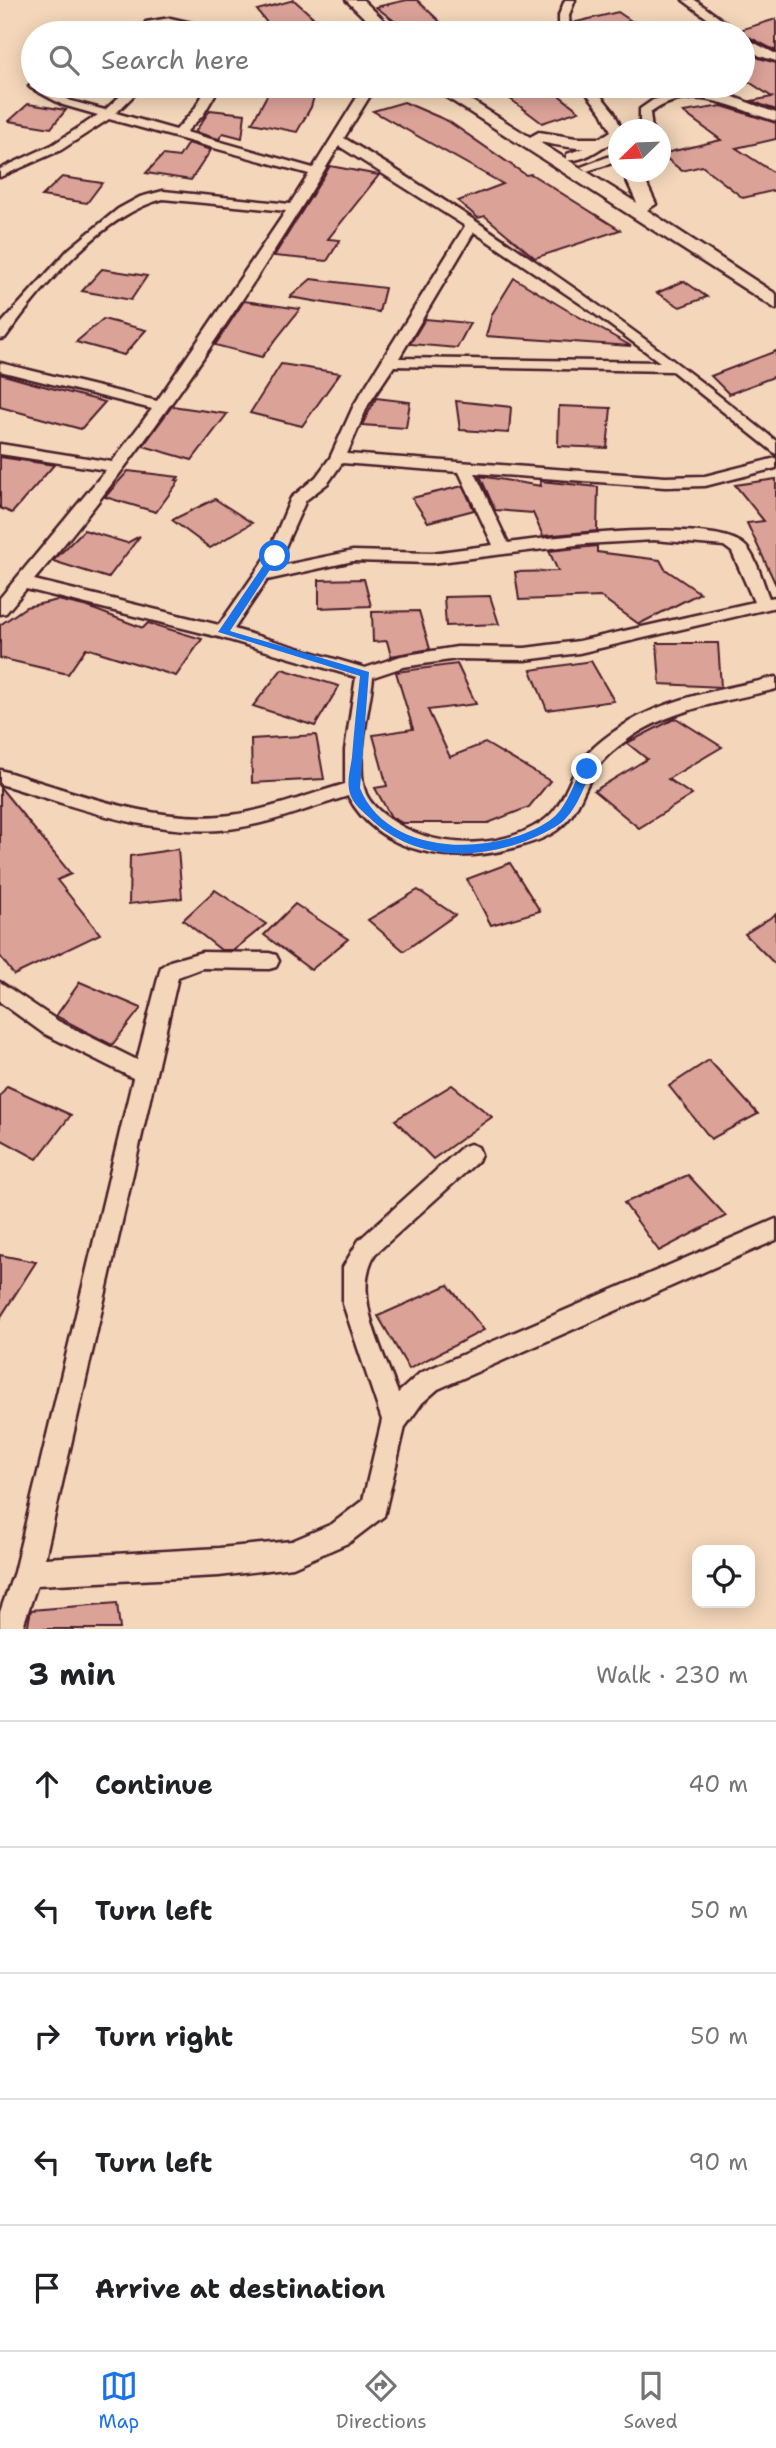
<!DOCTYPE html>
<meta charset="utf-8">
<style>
:root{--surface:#fff;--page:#f2f2f2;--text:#202124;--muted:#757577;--line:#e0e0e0;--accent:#1a73e8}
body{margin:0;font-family:"Shantell Sans",sans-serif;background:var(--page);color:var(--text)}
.controls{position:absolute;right:21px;bottom:21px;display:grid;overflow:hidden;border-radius:14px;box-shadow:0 4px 18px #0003}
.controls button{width:63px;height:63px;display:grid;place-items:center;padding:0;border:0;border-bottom:2px solid var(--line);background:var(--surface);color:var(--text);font:35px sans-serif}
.compass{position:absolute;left:608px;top:119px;width:63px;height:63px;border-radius:50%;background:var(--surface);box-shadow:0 4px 18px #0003;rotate:247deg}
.stop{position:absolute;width:21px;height:21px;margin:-16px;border:5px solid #1a73e8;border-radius:50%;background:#fff}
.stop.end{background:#1a73e8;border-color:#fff;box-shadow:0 2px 7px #0008}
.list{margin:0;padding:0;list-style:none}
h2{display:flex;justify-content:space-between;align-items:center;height:91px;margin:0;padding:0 28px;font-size:30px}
h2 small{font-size:23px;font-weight:400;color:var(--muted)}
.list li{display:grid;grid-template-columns:46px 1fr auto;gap:21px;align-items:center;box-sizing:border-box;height:126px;padding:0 28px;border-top:2px solid var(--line)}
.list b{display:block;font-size:26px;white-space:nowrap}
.list em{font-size:23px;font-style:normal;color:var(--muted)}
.icon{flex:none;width:38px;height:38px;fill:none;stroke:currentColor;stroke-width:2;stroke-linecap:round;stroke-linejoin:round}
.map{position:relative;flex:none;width:776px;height:1629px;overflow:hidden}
.search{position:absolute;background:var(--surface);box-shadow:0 4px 18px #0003;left:21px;right:21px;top:21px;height:77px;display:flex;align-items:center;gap:18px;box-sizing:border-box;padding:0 24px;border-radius:38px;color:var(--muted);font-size:26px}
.sheet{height:721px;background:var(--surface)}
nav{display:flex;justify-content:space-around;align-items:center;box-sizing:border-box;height:98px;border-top:2px solid var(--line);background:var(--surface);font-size:19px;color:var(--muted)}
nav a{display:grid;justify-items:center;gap:4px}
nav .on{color:var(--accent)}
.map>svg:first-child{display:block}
.building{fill:#dba298;stroke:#4a1f2b;stroke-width:2}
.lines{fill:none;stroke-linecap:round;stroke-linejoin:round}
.minor-casing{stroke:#4a1f2b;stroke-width:5}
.secondary-casing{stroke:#4a1f2b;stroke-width:5}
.minor{fill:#f4d7ba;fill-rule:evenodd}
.secondary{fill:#f4d7ba;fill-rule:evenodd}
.route{fill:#1a73e8}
</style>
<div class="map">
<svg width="776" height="1629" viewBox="0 0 776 1629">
<rect width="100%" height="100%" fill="#f4d7ba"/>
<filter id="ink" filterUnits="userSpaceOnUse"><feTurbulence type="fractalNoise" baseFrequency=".0143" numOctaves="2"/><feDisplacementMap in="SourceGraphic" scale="14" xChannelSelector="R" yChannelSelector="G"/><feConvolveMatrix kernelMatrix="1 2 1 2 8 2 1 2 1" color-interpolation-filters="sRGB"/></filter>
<g filter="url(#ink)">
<g class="building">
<polygon points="294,0 313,17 311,18 329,33 275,33 257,10"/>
<polygon points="407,0 417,0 452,33 410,33 376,7"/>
<polygon points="618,12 649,33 572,33 572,23"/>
<polygon points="776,19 776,51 743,34 743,29"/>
<polygon points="743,48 759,58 776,63 776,110 751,101 772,97 743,78"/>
<polygon points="272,86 317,86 311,107 297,132 252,123"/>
<polygon points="493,86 547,86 579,111 542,123"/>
<polygon points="404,102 448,121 526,175 531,174 620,230 535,258 485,216 478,218 458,201 503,184 373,111"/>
<polygon points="28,104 66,110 51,128 9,121"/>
<polygon points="722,106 776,123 776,139 736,148 776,174 776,190 743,198 702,166 682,171 661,154 721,140 683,112"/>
<polygon points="210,110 245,114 242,138 223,133 219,139 195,132"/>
<polygon points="188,143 211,150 191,180 146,173 163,155 179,157"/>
<polygon points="330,166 379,175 328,239 340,240 327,261 274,256"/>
<polygon points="62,177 102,183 87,203 42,196"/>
<polygon points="102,269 147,276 131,300 82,291"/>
<polygon points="514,278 567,310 631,346 486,336 492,314"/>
<polygon points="311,279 385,288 379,312 290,297"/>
<polygon points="684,281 707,297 680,307 657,293"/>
<polygon points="244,301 300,309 262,357 215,345"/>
<polygon points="103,319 146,330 124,355 76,342"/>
<polygon points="425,319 470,323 457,348 410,344"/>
<polygon points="776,351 776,376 729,394 711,376"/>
<polygon points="281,364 340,373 302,426 250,413"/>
<polygon points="0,374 32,383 105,402 81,429 0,407"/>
<polygon points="376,398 410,402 406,428 362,425"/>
<polygon points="456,401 511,407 509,433 460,430"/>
<polygon points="172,406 227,414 192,460 143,446"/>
<polygon points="559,406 611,408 607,448 558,446"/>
<polygon points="0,457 54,465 12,513 0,508"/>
<polygon points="128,471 179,477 176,480 179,481 156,512 105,497"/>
<polygon points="480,476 541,486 540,481 598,487 597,531 543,536 533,513 495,510"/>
<polygon points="776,479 776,585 747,523 764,521 735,485"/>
<polygon points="463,486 474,510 428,522 412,498"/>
<polygon points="215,499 252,523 210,548 172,520"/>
<polygon points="84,530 127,543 140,536 108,578 53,561"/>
<polygon points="597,546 597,552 660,560 665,569 700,593 639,624 601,597 519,600 515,572 558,571 549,551"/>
<polygon points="364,579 371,606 319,608 319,580"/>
<polygon points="490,596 499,624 446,626 444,597"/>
<polygon points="58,600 88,607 143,628 148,623 202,639 176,676 86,648 68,674 0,658 0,625 26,607"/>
<polygon points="419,611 430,649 391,656 387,641 373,642 372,612"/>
<polygon points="657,643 718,643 721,687 660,684"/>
<polygon points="591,661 614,701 547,710 531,670"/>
<polygon points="457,664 476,704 428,710 450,757 485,743 550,781 529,807 488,823 402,823 391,817 375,788 387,786 373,735 413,729 396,672"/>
<polygon points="282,669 339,686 315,726 253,706"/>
<polygon points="676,718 722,747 668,779 692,795 639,828 594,791 647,759 627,743"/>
<polygon points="316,735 324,779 252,783 251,739"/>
<polygon points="0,787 71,874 57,880 100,934 14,975 0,956"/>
<polygon points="178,849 182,898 129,904 130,856"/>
<polygon points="510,863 540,911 491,925 467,879"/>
<polygon points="215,890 266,924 234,950 221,950 183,920"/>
<polygon points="418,890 455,915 404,951 368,920"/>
<polygon points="295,904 348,939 311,970 264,935"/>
<polygon points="776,914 776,965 745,934"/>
<polygon points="80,982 141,1008 112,1045 56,1016"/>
<polygon points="709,1060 758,1114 711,1139 669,1086"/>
<polygon points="452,1085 492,1117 433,1159 395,1120"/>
<polygon points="7,1086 71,1115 37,1159 0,1139 0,1096"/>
<polygon points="688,1175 726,1216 659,1251 624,1203"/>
<polygon points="0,1255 36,1262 0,1318"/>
<polygon points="448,1285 484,1330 409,1369 378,1316"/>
<polygon points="117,1603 120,1629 27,1629 31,1610"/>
</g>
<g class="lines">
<defs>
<g id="minor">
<polygon points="565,0 575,0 569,15 570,33 559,33 559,15"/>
<polygon points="683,0 695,0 740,33 727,33"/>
<path d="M170,18L192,23L206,33C187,34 174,22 154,26L150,33H139L146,22Z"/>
<polygon points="743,37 776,54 776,61 760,56 743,45"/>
<path d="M33,83V86H43L71,101L105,110L131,86H143L116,113L176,130L194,110L208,86H220L203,115L186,132L313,168L364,86H376L344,138C495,229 639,330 776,441V454L672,371L394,366L368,405L347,454L665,477L705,476L776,458V468L705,486L665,487L475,473L508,543C552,537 712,517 744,545C756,555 763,583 769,598L776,597V607L579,653L525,660L457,659L403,667L373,677C370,709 354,764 366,794C370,803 379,811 387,817C430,849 497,852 543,821C563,807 567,783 580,763C592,746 611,733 629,722C673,696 727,689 776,677V689C728,701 676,708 634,735C620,745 604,756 595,771C583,789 579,811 562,826C549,838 530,843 513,848C455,864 380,856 348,796C309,808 270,824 229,829C153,838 72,805 0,784V770C73,791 154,825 231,815C269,810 307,795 345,784V750L356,677L219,637L26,589L6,613L0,614V598L106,470L0,454V444L112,462L152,409L0,371V363L157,401L286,211L163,199C103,214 40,289 5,338L0,339V325L69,249L118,209L140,197L163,191L290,204L309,174L109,119L61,150L0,177V169L52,145L98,115L63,105L31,88L29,86ZM339,146L465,226L354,405L330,458L316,477L291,498L267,556L219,625L34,580C149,446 249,294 339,146ZM474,232L584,306L660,362L399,358ZM342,463L459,472L493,545L432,553L353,551L276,567L306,500L328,483ZM654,540L724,546L732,552L754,602L579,641L525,648L457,647L401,656L365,668L234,629L267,580L353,561L432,563L584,544Z"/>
<path d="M581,86H593L614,112L622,130H618V137C603,146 586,162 567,160V154L587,147L611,131L602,113Z"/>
<path d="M691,91L731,96L776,113V121C733,108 692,82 650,113L652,130H640V109L653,100Z"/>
<polygon points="618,153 618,161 587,171 581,167"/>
<path d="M202,952L269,953L276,955L279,961L276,967L269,969L202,968L178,977L45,1558L219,1548L292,1541L332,1524L363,1500L382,1420L343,1304V1267L359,1240L462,1147L470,1144L478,1147L481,1154L478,1161L375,1254C351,1295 384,1352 398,1393L420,1373L776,1219V1240L438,1389L422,1403L405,1427L384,1516L350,1542L293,1567L219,1576L37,1585L22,1629H0V1612L14,1572L133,1078L43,1033L0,1002V982L58,1021L137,1060L161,967L170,961Z"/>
</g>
<g id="secondary">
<polygon points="346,0 363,0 397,33 380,33"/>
<path d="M429,86H448L530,137L539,132L576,138H610L613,142C600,155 557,145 539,142L637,203L623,172H641L656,204L647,210L776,294V309Z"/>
</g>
</defs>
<use href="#minor" class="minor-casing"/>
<use href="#secondary" class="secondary-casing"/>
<use href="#minor" class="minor"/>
<use href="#secondary" class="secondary"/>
</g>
</g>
<path class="route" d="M271,554L279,556L230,631L369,672L360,788C387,857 495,857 549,821C567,809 573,784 583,766H591L592,769C583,789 575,816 555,827C500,859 424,867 374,822C364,812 351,804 349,789C347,779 351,766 352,757C354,730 357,703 360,676L218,632Z"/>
</svg>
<div class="controls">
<button><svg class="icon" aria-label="locate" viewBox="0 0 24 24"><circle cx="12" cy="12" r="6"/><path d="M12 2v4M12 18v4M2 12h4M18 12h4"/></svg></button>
</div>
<svg class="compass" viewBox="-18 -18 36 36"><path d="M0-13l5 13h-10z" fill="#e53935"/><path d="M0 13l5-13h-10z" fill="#757577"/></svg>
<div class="stop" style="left:275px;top:556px"></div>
<div class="stop end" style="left:587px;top:769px"></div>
<div class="search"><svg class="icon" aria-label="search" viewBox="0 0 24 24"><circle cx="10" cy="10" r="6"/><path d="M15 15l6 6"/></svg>Search here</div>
</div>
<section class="sheet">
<h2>3 min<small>Walk · 230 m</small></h2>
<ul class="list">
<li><svg class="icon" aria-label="ahead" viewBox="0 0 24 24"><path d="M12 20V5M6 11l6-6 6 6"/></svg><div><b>Continue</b></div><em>40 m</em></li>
<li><svg class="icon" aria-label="left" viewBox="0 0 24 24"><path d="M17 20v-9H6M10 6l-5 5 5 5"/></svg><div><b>Turn left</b></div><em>50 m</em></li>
<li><svg class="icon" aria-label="right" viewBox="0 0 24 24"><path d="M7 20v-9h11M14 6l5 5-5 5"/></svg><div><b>Turn right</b></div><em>50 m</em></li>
<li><svg class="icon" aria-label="left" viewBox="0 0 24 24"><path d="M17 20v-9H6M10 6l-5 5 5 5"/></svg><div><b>Turn left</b></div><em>90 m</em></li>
<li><svg class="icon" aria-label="arrive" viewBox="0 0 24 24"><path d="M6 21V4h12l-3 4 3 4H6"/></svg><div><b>Arrive at destination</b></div></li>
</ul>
</section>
<nav>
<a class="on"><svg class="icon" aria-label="map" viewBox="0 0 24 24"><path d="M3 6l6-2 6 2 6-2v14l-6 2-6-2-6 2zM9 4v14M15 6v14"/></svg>Map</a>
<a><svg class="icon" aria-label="directions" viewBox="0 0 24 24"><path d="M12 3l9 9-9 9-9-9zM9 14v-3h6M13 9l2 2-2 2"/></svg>Directions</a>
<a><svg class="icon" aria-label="saved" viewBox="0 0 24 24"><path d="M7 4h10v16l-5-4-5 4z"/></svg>Saved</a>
</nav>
